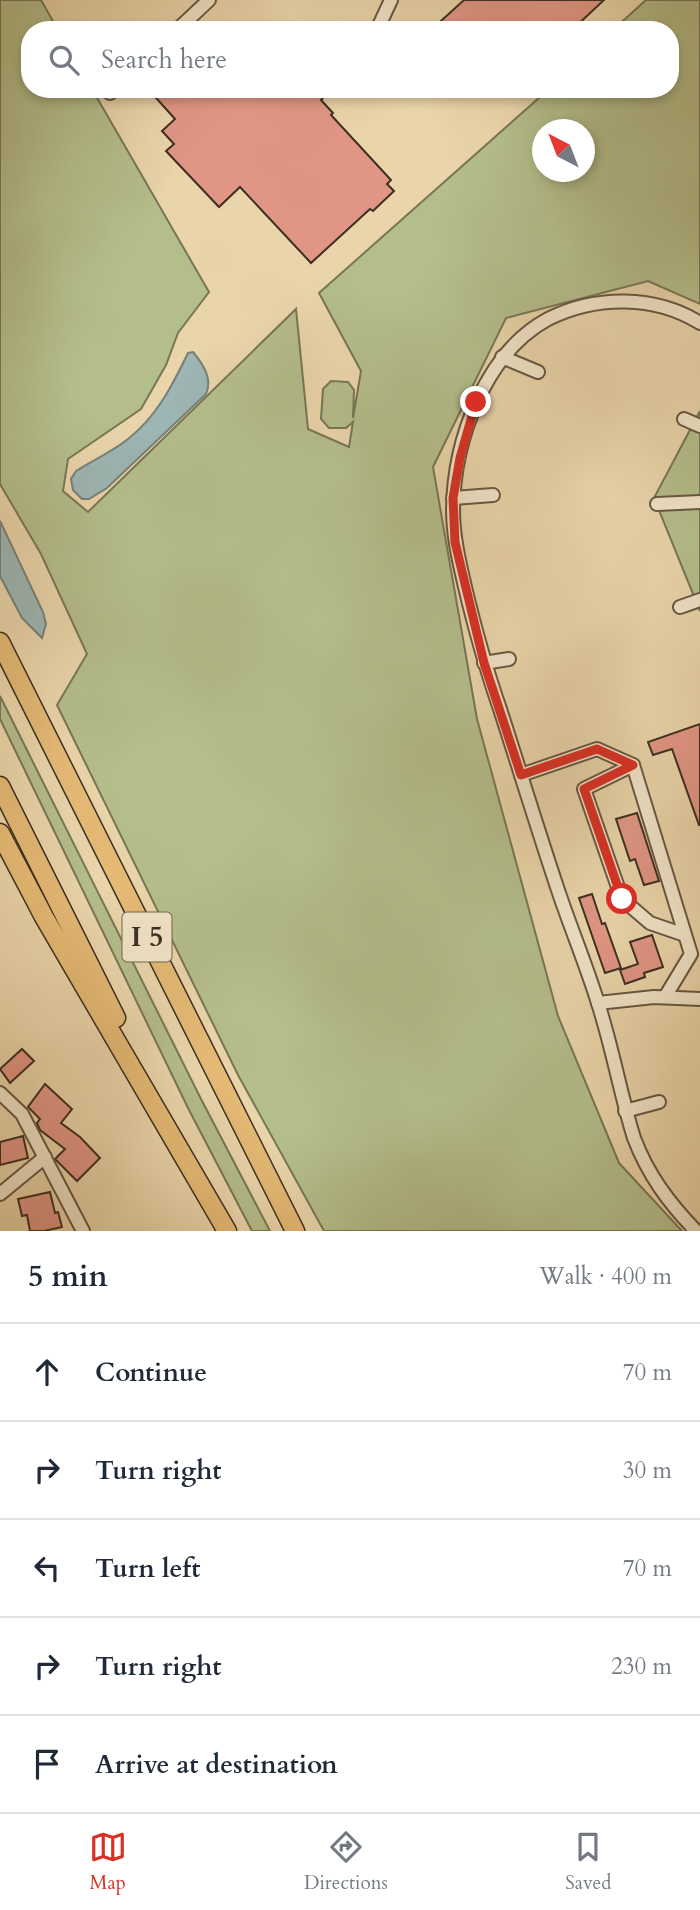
<!DOCTYPE html>
<meta charset="utf-8">
<style>
:root{--surface:#fff;--page:#f6f6f7;--text:#1f2937;--muted:#747a83;--line:#e0e1e3;--accent:#d93025}
body{margin:0;font-family:Cardo,serif;background:var(--page);color:var(--text)}
.compass{position:absolute;left:532px;top:119px;width:63px;height:63px;border-radius:50%;background:var(--surface);box-shadow:0 4px 10px #0003;rotate:318deg}
.stop{position:absolute;width:21px;height:21px;margin:-16px;border:5px solid #d93025;border-radius:50%;background:#fff}
.stop.end{background:#d93025;border-color:#fff;box-shadow:0 2px 7px #0008}
.list{margin:0;padding:0;list-style:none}
h2{display:flex;justify-content:space-between;align-items:center;height:91px;margin:0;padding:0 28px;font-size:30px}
h2 small{font-size:23px;font-weight:400;color:var(--muted)}
.list li{display:grid;grid-template-columns:46px 1fr auto;gap:21px;align-items:center;box-sizing:border-box;height:98px;padding:0 28px;border-top:2px solid var(--line)}
.list b{display:block;font-size:26px;white-space:nowrap}
.list em{font-size:23px;font-style:normal;color:var(--muted)}
.icon{flex:none;width:38px;height:38px;fill:none;stroke:currentColor;stroke-width:2;stroke-linecap:round;stroke-linejoin:round}
.map{position:relative;flex:none;width:700px;height:1231px;overflow:hidden}
.search{position:absolute;background:var(--surface);box-shadow:0 4px 10px #0003;left:21px;right:21px;top:21px;height:77px;display:flex;align-items:center;gap:18px;box-sizing:border-box;padding:0 24px;border-radius:28px;color:var(--muted);font-size:26px}
.sheet{height:581px;background:var(--surface)}
nav{display:flex;justify-content:space-around;align-items:center;box-sizing:border-box;height:98px;border-top:2px solid var(--line);background:var(--surface);font-size:19px;color:var(--muted)}
nav a{display:grid;justify-items:center;gap:4px}
nav .on{color:var(--accent)}
.map>svg:first-child{display:block}
.green{fill:#b4be8b;stroke:#787656;stroke-width:2;fill-rule:evenodd}
.water{fill:#9db6b5;stroke:#76807a;stroke-width:2}
.building{fill:#e19685;stroke:#3c2f21;stroke-width:2}
.lines{fill:none;stroke-linecap:round;stroke-linejoin:round}
.minor-casing{stroke:#685843;stroke-width:16}
.highway-casing{stroke:#3c2f21;stroke-width:21}
.minor{stroke:#f1e4c8;stroke-width:12}
.highway{stroke:#e5ba75;stroke-width:18}
.route{stroke:#d93025;stroke-width:9}
.labels{text-anchor:middle;dominant-baseline:central;stroke-width:5;stroke-linejoin:round;paint-order:stroke}
.shield{fill:#f1e4c8;stroke:#726553;stroke-width:2}
.shield-label{font-size:28px;font-weight:bold;fill:#3c2f21}
</style>
<div class="map">
<svg width="700" height="1231" viewBox="0 0 700 1231">
<rect width="100%" height="100%" fill="#ead5aa"/>
<filter id="stains"><feTurbulence type="fractalNoise" baseFrequency=".00286" numOctaves="4"/><feColorMatrix values="0 0 0 0 .2 0 0 0 0 .09 0 0 0 0 .02 0 0 0 .5 -.17"/></filter>
<radialGradient id="worn" r=".72"><stop offset=".6" stop-color="#630" stop-opacity="0"/><stop offset="1" stop-color="#630" stop-opacity=".3"/></radialGradient>
<g class="green">
<path d="M0,0H41L58,30H30V89H92L209,292L178,333L166,365L141,409L68,459L63,491L88,512L296,309L308,429L349,447L353,422L346,428H329L321,419L323,389L331,381L348,382L354,390L353,418L361,371L319,293L549,89H670V30H613L646,0H700V304L648,281L506,318L433,467L477,719L558,1016L619,1163L682,1231H324L238,1075L57,705L87,654L41,554L0,484ZM542,130H584V172H542Z"/>
<polygon points="700,411 700,611 654,498"/>
<polygon points="0,696 201,1099 270,1231 252,1231 188,1108 0,719"/>
</g>
<g class="water">
<path d="M193,352C203,364 213,379 206,394L107,488L89,499H82L73,490L71,479L76,471C93,460 112,452 128,439C157,416 172,386 188,353Z"/>
<polygon points="0,521 43,612 46,624 42,638 22,618 0,576"/>
</g>
<g class="building">
<polygon points="464,0 604,0 572,30 431,30"/>
<polygon points="148,89 321,89 326,95 321,100 333,113 331,115 391,180 387,184 394,191 373,211 370,209 311,263 240,187 219,207 166,151 174,144 162,131 175,119"/>
<polygon points="700,724 700,825 699,825 672,749 653,755 648,742"/>
<polygon points="637,813 659,881 644,885 635,859 630,861 616,819"/>
<polygon points="592,894 602,924 605,923 621,968 605,973 579,898"/>
<polygon points="652,935 663,967 644,973 645,977 625,984 620,970 638,964 630,942"/>
<polygon points="22,1049 34,1061 10,1083 0,1069"/>
<polygon points="45,1084 72,1109 61,1123 80,1137 100,1158 77,1181 55,1159 65,1149 40,1130 37,1123 40,1119 28,1107"/>
<polygon points="23,1136 28,1158 0,1165 0,1142"/>
<polygon points="50,1192 55,1213 58,1212 62,1227 44,1231 30,1231 27,1215 22,1216 18,1199"/>
</g>
<g class="lines">
<defs>
<g id="minor">
<polyline points="177,30 209,0"/>
<polyline points="377,30 391,0"/>
<polyline points="110,93 114,89"/>
<polyline points="502,357 538,372"/>
<polyline points="684,419 700,426"/>
<polyline points="453,498 493,495"/>
<polyline points="657,504 700,502"/>
<polyline points="680,607 700,600"/>
<polyline points="484,663 509,659"/>
<polyline points="633,765 584,789 622,899 650,923 685,935"/>
<polyline points="521,775 597,749 633,765 691,954 665,997"/>
<polyline points="598,1003 654,997 700,999"/>
<polyline points="0,1093 22,1114 83,1231"/>
<polyline points="625,1111 659,1102"/>
<polyline points="0,1194 45,1157"/>
<path d="M696,1231C669,1203 648,1175 634,1138C620,1093 612,1045 597,1000C586,965 572,931 560,896C539,834 520,771 500,709C486,669 475,629 465,587C459,561 453,536 453,509C454,440 485,353 548,319C596,295 655,295 700,323"/>
</g>
<g id="highway">
<polyline points="0,642 295,1231"/>
<polyline points="0,786 116,1018"/>
<polyline points="0,833 44,917 227,1231"/>
</g>
</defs>
<use href="#minor" class="minor-casing"/>
<use href="#highway" class="highway-casing"/>
<use href="#minor" class="minor"/>
<use href="#highway" class="highway"/>
</g>
<g class="lines">
<polyline class="route" points="476,402 460,458 453,498 455,542 484,663 521,775 597,749 633,765 584,789 622,899"/>
</g>
<g class="labels">
<rect class="shield" x="122.5" y="912.5" width="49" height="49" rx="5"/>
<g class="shield-label">
<text x="147" y="937">I 5</text>
</g>
</g>
<rect width="100%" height="100%" filter="url(#stains)"/>
<rect width="100%" height="100%" fill="url(#worn)"/>
</svg>
<svg class="compass" viewBox="-18 -18 36 36"><path d="M0-13l5 13h-10z" fill="#e53935"/><path d="M0 13l5-13h-10z" fill="#747a83"/></svg>
<div class="stop" style="left:622px;top:899px"></div>
<div class="stop end" style="left:476px;top:402px"></div>
<div class="search"><svg class="icon" aria-label="search" viewBox="0 0 24 24"><circle cx="10" cy="10" r="6"/><path d="M15 15l6 6"/></svg>Search here</div>
</div>
<section class="sheet">
<h2>5 min<small>Walk · 400 m</small></h2>
<ul class="list">
<li><svg class="icon" aria-label="ahead" viewBox="0 0 24 24"><path d="M12 20V5M6 11l6-6 6 6"/></svg><div><b>Continue</b></div><em>70 m</em></li>
<li><svg class="icon" aria-label="right" viewBox="0 0 24 24"><path d="M7 20v-9h11M14 6l5 5-5 5"/></svg><div><b>Turn right</b></div><em>30 m</em></li>
<li><svg class="icon" aria-label="left" viewBox="0 0 24 24"><path d="M17 20v-9H6M10 6l-5 5 5 5"/></svg><div><b>Turn left</b></div><em>70 m</em></li>
<li><svg class="icon" aria-label="right" viewBox="0 0 24 24"><path d="M7 20v-9h11M14 6l5 5-5 5"/></svg><div><b>Turn right</b></div><em>230 m</em></li>
<li><svg class="icon" aria-label="arrive" viewBox="0 0 24 24"><path d="M6 21V4h12l-3 4 3 4H6"/></svg><div><b>Arrive at destination</b></div></li>
</ul>
</section>
<nav>
<a class="on"><svg class="icon" aria-label="map" viewBox="0 0 24 24"><path d="M3 6l6-2 6 2 6-2v14l-6 2-6-2-6 2zM9 4v14M15 6v14"/></svg>Map</a>
<a><svg class="icon" aria-label="directions" viewBox="0 0 24 24"><path d="M12 3l9 9-9 9-9-9zM9 14v-3h6M13 9l2 2-2 2"/></svg>Directions</a>
<a><svg class="icon" aria-label="saved" viewBox="0 0 24 24"><path d="M7 4h10v16l-5-4-5 4z"/></svg>Saved</a>
</nav>
